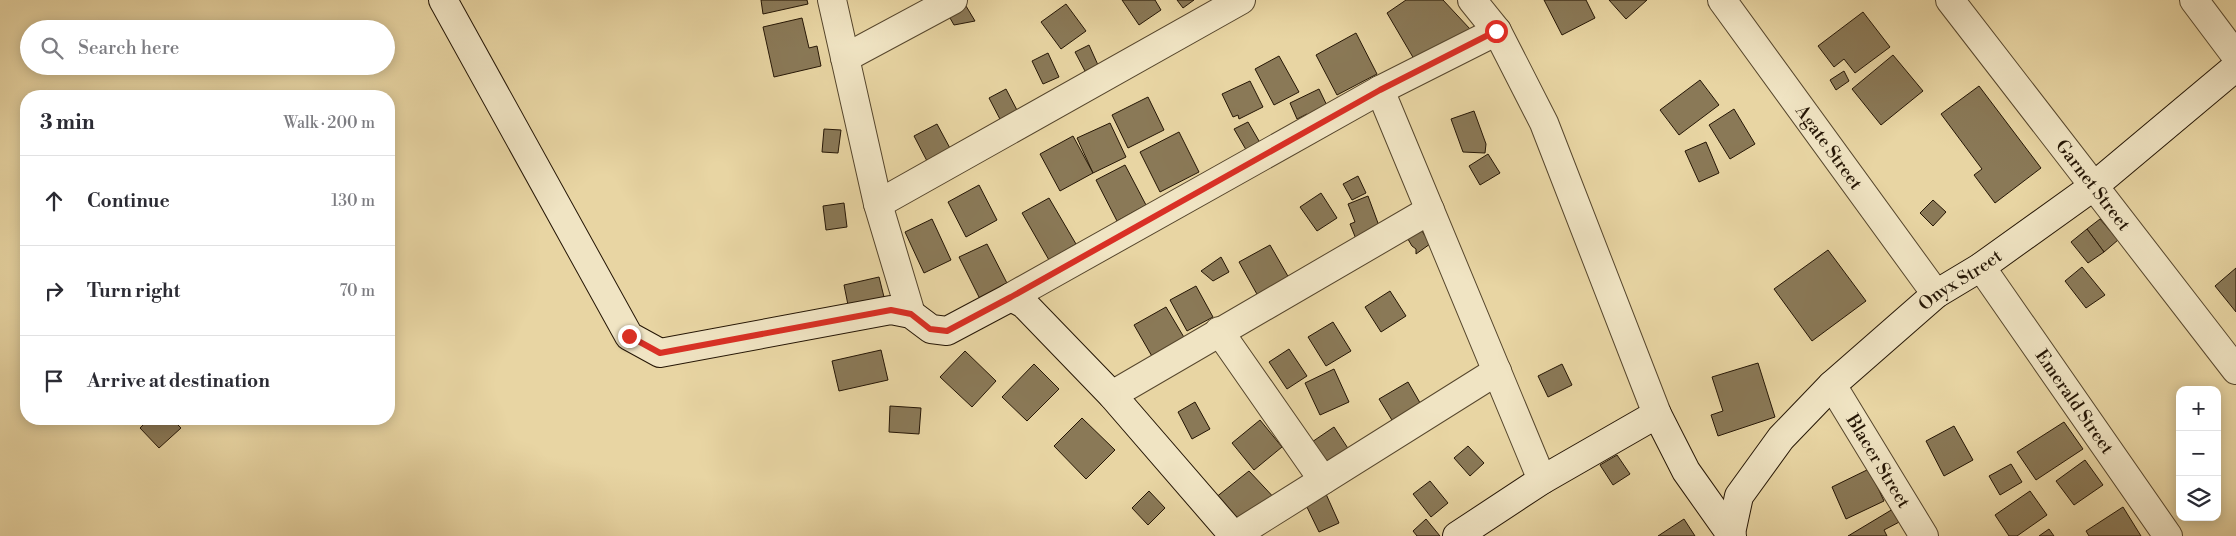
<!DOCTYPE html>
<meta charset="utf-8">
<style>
:root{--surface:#fff;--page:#f7f7f7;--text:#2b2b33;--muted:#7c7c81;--line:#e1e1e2}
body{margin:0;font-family:"Libre Bodoni",serif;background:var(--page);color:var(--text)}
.controls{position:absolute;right:15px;bottom:15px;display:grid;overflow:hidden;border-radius:10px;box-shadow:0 2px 12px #0003}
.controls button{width:45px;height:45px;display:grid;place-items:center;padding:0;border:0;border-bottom:1px solid var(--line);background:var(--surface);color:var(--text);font:25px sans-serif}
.stop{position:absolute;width:15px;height:15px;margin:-11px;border:4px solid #d93025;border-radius:50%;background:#fff}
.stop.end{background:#d93025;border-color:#fff;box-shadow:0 1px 5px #0008}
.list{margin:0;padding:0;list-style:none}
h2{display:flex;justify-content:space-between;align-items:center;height:65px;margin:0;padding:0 20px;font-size:21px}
h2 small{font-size:16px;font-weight:400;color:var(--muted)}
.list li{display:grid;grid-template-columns:32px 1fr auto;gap:15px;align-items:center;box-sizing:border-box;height:90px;padding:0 20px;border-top:1px solid var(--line)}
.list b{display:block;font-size:19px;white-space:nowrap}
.list em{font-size:16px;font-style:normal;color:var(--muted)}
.icon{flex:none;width:28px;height:28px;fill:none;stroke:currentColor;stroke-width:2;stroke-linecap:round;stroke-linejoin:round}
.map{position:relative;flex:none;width:2236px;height:536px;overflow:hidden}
.search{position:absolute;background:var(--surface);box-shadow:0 2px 12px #0003;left:20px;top:20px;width:375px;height:55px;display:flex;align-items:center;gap:12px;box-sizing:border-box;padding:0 18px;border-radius:28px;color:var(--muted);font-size:19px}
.panel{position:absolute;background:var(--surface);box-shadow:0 2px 12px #0003;left:20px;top:90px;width:375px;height:335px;border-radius:20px}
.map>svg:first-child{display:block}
.building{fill:#8a7957;stroke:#251605}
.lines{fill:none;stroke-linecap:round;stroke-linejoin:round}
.street-casing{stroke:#56462c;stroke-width:30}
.secondary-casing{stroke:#251605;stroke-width:30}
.street{stroke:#f0e4c3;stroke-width:28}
.secondary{stroke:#f0e4c3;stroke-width:28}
.route{stroke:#d93025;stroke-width:6}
.labels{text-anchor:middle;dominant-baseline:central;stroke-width:4;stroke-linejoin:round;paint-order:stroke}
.street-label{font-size:18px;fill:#251605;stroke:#f0e4c3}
</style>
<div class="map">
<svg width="2236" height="536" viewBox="0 0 2236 536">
<rect width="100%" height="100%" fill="#e8d5a3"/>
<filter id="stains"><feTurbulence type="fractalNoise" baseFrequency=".004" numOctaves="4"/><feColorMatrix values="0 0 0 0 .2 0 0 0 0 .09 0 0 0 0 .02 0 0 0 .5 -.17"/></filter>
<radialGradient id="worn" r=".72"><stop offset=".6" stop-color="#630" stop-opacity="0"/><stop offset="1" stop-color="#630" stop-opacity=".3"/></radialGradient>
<g class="building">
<polygon points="761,0 807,0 808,4 763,14"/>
<polygon points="1122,0 1155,0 1161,10 1139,25"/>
<polygon points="1177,0 1194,0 1183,8"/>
<polygon points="1406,0 1443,0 1470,29 1414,59 1387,13"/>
<polygon points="1544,0 1586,0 1595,18 1562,35"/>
<polygon points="1609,0 1647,0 1626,19"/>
<polygon points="963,1 975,21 954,25 946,11"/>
<polygon points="1066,4 1086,31 1061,49 1041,22"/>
<polygon points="1863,12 1890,47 1855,73 1844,59 1834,67 1818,46"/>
<polygon points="802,18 809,48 817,46 821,66 774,77 763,27"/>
<polygon points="1356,33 1377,74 1337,95 1316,55"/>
<polygon points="1089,45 1098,65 1085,71 1075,52"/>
<polygon points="1048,53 1059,77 1043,84 1032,61"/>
<polygon points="1893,55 1923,91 1881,125 1852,89"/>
<polygon points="1279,56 1299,92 1274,105 1255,69"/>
<polygon points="1844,71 1849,81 1836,90 1830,80"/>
<polygon points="1700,80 1719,105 1679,135 1660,110"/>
<polygon points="1250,81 1263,107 1239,119 1238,115 1233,117 1222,94"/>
<polygon points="1979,86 2041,168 1995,203 1974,175 1982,169 1941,114"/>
<polygon points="1006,89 1019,114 1002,123 989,98"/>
<polygon points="1319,89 1331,114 1311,123 1307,114 1297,119 1290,103"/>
<polygon points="1148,97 1164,130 1128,148 1112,115"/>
<polygon points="1734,109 1755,144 1730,159 1709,125"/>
<polygon points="1474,111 1486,144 1485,153 1463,152 1451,119"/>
<polygon points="1248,122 1266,153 1252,160 1234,129"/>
<polygon points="1110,123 1126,157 1093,173 1077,138"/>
<polygon points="937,124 951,150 927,161 914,136"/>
<polygon points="824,129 841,130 838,153 822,152"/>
<polygon points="1179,132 1199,172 1160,192 1140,152"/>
<polygon points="1073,136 1093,173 1060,191 1040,154"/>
<polygon points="1706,142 1719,173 1699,182 1685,151"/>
<polygon points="1488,154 1500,173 1480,185 1469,166"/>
<polygon points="1125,165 1146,205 1117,221 1096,180"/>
<polygon points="1358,176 1366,193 1352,200 1343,184"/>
<polygon points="979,185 997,220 966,237 948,202"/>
<polygon points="1321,193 1337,218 1317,231 1300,207"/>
<polygon points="1368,196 1382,234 1358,244 1350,224 1355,222 1348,204"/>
<polygon points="1049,198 1076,244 1049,260 1022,213"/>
<polygon points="1933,200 1946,212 1933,226 1920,213"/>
<polygon points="844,203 847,227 826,230 823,206"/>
<polygon points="932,219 951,260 924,273 905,232"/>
<polygon points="2100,219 2118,240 2104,252 2087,229"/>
<polygon points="1416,221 1430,244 1416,254 1416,249 1412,246 1402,229"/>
<polygon points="2087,229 2104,252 2088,263 2071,242"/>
<polygon points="987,244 1009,287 981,301 959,257"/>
<polygon points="1270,245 1289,278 1258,296 1239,262"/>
<polygon points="1828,250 1866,301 1812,341 1774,289"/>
<polygon points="1221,257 1229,272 1213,281 1201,271"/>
<polygon points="2082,267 2105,295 2086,308 2065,281"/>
<polygon points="2236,268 2236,312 2215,286"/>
<polygon points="879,277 884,297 848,305 844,285"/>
<polygon points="1196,286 1213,317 1187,331 1170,300"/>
<polygon points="1390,291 1406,316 1381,332 1365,307"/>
<polygon points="1166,307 1185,339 1153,358 1134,325"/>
<polygon points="1333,322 1351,351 1326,366 1308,337"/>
<polygon points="1289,349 1307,376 1287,389 1269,362"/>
<polygon points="881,350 888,380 839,391 832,361"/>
<polygon points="965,351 996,381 972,407 940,377"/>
<polygon points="1758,363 1775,417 1718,436 1711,415 1723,411 1712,377"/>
<polygon points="1034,364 1059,389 1027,421 1002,397"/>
<polygon points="1562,364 1572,385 1548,397 1538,376"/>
<polygon points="1334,369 1349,402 1320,415 1305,383"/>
<polygon points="1408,382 1423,408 1395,425 1379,399"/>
<polygon points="1195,402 1210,429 1192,439 1178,412"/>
<polygon points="890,406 921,408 919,434 889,432"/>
<polygon points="1082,418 1115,450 1086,479 1054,446"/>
<polygon points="149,419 172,419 181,428 159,448 140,428"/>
<polygon points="1260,420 1282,447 1254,470 1232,443"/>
<polygon points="2064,422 2083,449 2036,480 2017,452"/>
<polygon points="1954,426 1973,460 1944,476 1926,441"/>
<polygon points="1334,427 1351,453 1327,470 1309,444"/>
<polygon points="1468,446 1484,463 1470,476 1454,458"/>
<polygon points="1617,455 1630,474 1613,485 1600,465"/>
<polygon points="2085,460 2103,485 2074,505 2056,481"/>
<polygon points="2011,464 2022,482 2000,495 1989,476"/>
<polygon points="1869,469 1884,501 1846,519 1832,487"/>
<polygon points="1249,471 1279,503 1243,529 1215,498"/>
<polygon points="1430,481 1448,503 1431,517 1413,494"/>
<polygon points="1149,491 1165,508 1148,525 1132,508"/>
<polygon points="2030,491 2047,515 2017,536 2009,536 1995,515"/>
<polygon points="1326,494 1339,523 1319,532 1305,503"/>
<polygon points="1898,506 1905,519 1884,530 1887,536 1848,536"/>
<polygon points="2123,507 2141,536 2089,536 2086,531"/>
<polygon points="1426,519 1440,536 1417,536 1413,531"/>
<polygon points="1684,519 1695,536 1658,536"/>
<polygon points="2049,529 2054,536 2039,536"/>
</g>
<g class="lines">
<defs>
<g id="street">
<polyline points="832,0 878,204 911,314"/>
<polyline points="1472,0 1497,31 1544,123 1657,414"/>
<path id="s1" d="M1722,0L1936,294"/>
<path id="s2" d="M1950,0L2236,370"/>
<polyline points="2194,0 2236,56"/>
<polyline points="845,58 953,0"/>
<polyline points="1380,90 1542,480"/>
<polyline points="878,204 1241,0"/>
<path id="s3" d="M1981,267L2168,536"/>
<polyline points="1011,297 1380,90 1497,31"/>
<polyline points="1219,331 1323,480"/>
<path id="s4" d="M1832,385L1924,536"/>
<polyline points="1112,395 1430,210"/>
<polyline points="1234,536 1497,371"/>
</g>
<g id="secondary">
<polyline points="443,0 629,336 660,353 891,310 911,314 931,329 947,331 1011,297 1024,304 1112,395 1234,536"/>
<path id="s5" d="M1731,533L1739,496L1781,438L1832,385L1936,294L1981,267L2094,186L2236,67"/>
<polyline points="1457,536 1542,480 1657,414 1686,471 1732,536"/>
</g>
</defs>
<use href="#street" class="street-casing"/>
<use href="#secondary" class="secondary-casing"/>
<use href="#street" class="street"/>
<use href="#secondary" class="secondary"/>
</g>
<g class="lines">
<polyline class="route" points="629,336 660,353 891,310 911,314 930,329 947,331 1011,297 1380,90 1496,31"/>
</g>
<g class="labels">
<g class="street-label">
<text stroke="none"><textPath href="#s1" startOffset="182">Agate Street</textPath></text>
<text stroke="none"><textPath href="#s2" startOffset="234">Garnet Street</textPath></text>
<text stroke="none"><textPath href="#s5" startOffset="349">Onyx Street</textPath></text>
<text stroke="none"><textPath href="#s3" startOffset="164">Emerald Street</textPath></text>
<text stroke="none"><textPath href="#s4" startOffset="89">Blacer Street</textPath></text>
</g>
</g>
<rect width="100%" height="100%" filter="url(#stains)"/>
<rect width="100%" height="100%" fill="url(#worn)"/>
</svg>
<div class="controls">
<button>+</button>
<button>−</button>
<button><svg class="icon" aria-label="layers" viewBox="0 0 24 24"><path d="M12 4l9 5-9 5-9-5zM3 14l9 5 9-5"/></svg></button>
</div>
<div class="stop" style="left:1496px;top:31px"></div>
<div class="stop end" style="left:629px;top:336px"></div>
<div class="search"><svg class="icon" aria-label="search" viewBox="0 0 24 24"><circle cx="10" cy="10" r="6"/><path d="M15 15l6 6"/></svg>Search here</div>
<section class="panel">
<h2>3 min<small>Walk · 200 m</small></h2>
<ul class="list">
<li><svg class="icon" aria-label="ahead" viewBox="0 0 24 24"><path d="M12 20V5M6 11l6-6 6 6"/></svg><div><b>Continue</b></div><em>130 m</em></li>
<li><svg class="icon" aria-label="right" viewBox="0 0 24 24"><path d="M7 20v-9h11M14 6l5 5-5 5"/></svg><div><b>Turn right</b></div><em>70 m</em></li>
<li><svg class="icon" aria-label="arrive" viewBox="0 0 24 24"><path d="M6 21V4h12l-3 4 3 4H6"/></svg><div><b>Arrive at destination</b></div></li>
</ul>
</section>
</div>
